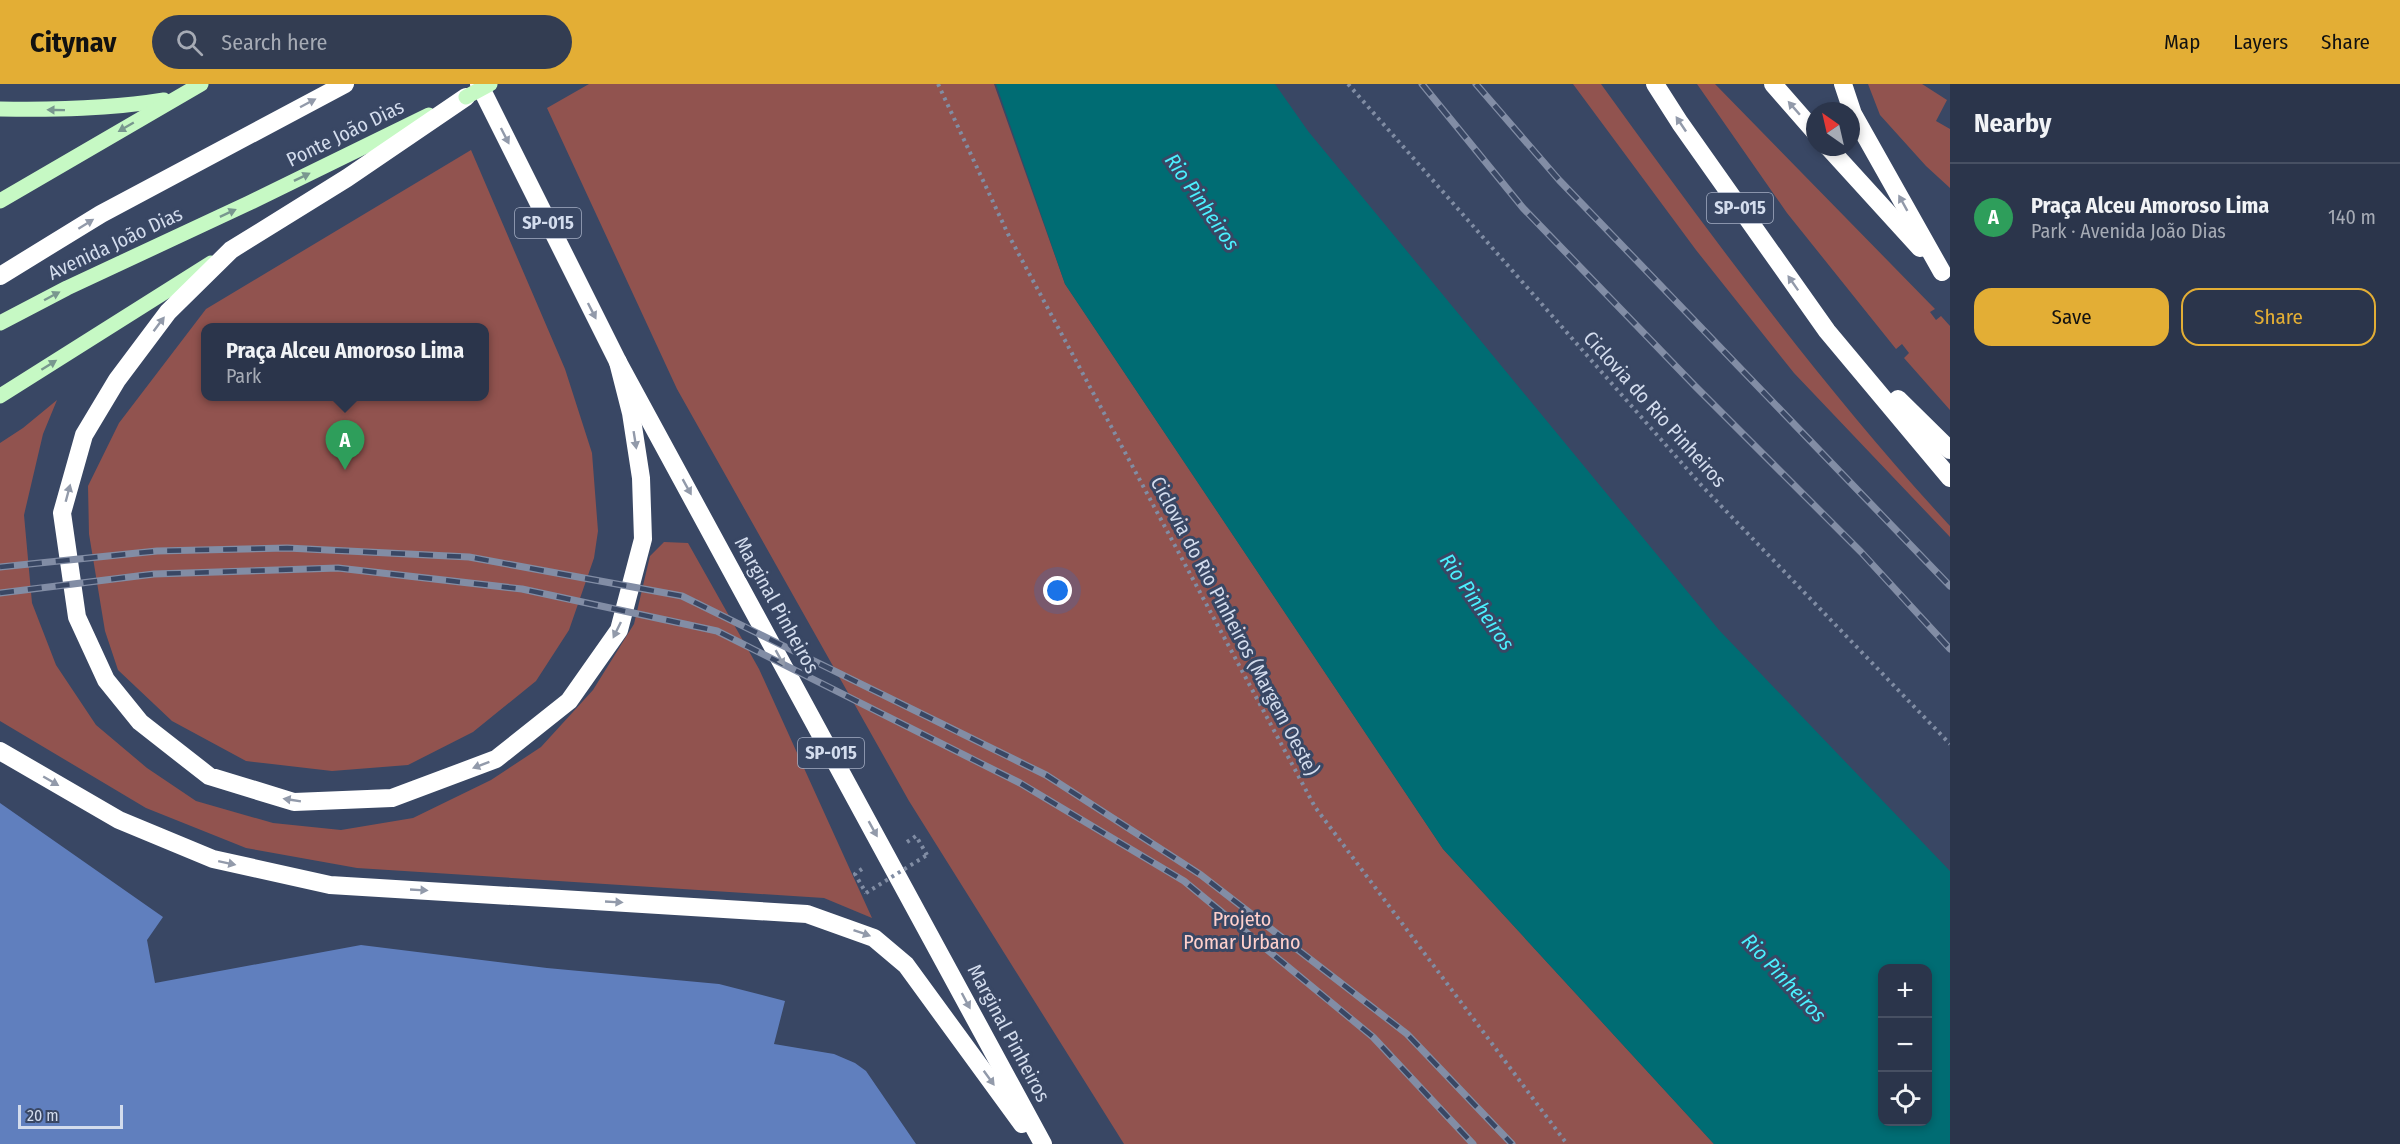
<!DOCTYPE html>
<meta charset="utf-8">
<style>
:root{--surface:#2b354b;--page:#333d52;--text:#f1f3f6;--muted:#a6abb5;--line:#475063;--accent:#e3ae35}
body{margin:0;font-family:"Fira Sans Condensed",sans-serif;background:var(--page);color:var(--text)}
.controls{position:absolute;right:18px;bottom:18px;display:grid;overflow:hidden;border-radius:12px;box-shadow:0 3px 9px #0003}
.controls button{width:54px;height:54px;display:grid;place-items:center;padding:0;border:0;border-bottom:2px solid var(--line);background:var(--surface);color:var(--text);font:30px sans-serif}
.compass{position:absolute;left:1806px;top:18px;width:54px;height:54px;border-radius:50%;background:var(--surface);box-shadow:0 3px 9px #0003;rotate:326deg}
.scale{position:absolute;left:18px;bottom:15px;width:105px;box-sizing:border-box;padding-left:6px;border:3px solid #d3dced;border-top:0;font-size:16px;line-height:21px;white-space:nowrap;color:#d3dced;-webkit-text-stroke:4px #394764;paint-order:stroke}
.you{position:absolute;left:1058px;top:507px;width:21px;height:21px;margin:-15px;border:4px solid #fff;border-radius:50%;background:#1a73e8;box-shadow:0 0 0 9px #1a73e833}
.badge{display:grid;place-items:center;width:39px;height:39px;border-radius:50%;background:var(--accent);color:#fff;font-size:20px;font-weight:700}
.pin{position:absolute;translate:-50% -50px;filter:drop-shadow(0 2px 3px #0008)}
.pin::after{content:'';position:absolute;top:32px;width:21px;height:18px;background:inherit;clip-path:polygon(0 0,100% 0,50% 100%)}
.popup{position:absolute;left:201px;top:239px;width:288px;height:78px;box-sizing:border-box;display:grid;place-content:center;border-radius:12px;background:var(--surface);filter:drop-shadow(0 2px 4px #0005);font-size:20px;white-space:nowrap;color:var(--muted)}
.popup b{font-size:22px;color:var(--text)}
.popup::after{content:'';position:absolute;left:50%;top:100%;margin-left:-12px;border:12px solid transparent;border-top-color:var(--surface)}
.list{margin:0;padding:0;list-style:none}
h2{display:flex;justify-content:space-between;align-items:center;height:78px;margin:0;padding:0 24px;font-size:26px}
h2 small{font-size:20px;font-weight:400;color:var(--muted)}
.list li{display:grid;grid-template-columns:39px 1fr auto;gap:18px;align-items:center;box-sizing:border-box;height:108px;padding:0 24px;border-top:2px solid var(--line)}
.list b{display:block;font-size:22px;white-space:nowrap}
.list p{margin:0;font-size:20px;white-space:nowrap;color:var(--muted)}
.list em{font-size:20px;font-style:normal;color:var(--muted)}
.actions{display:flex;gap:12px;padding:18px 24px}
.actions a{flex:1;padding:14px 0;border:2px solid var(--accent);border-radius:18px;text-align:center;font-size:21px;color:var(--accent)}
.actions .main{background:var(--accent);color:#111}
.icon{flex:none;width:33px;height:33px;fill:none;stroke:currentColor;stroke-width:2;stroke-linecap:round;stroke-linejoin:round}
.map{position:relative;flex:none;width:1950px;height:1060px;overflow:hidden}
header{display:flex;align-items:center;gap:36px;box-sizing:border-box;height:84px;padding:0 30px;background:var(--accent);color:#111}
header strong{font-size:28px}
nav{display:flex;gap:33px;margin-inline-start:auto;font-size:21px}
.search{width:420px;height:54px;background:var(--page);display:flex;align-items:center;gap:15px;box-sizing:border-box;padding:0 21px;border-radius:33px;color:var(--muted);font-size:22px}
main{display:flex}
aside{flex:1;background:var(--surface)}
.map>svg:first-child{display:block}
.green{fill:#91534f;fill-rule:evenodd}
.water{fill:#006c73;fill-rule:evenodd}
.building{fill:#607fbe}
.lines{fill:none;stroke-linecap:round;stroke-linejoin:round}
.path{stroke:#818da4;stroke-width:4;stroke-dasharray:3 4.5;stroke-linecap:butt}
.major{stroke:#c6f9c4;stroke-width:15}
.highway{stroke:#fff;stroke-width:18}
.rail-casing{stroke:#828da5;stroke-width:7}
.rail{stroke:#394764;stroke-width:4.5;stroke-dasharray:14;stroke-linecap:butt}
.path-bridge{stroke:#818da4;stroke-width:4;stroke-dasharray:3 4.5;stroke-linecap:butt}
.major-bridge{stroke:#c6f9c4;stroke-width:15}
.oneway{fill:#929aaa}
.oneway2{fill:#78978f}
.labels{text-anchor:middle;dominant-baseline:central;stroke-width:6;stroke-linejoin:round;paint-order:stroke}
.shield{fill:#394764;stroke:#a5afc4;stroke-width:1.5}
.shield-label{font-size:18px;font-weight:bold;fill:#d3dced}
.street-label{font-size:20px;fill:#d3dced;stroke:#394764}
.park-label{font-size:20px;fill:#ffd0cc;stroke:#394764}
.water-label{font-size:21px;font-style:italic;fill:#4bf1ff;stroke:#394764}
</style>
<header>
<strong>Citynav</strong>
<div class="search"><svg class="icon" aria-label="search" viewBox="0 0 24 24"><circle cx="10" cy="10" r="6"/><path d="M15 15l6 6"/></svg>Search here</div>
<nav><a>Map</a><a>Layers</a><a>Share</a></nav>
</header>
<main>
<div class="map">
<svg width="1950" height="1060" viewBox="0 0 1950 1060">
<rect width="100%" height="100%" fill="#394764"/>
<g class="green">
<polygon points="589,0 994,0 1065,200 1443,765 1714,1060 1124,1060 909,717 677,305 547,24"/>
<path d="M1573,0H1601C1711,152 1823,304 1950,442V453L1794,289L1696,166Z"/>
<polygon points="1697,0 1715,0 1935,225 1930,228 1936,236 1941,232 1950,242 1950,326 1904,274 1909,269 1902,260 1896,265 1787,129"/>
<polygon points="1868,0 1922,0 1947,16 1936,37 1950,45 1950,104 1926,82 1880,31"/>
<path d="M471,66L565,285L592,369L598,447L594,474L569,546L536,597L473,648L408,681L332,687L246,677L172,637L118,586L105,547L89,450L88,402L119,339L206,225ZM484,243V312H206V243Z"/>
<polygon points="57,316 43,350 24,431 32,519 56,581 96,641 147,684 196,717 273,739 341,746 413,734 491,696 541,663 593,606 634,540 650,472 664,458 688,459 759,585 872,834 824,814 357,784 246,764 146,724 0,637 0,359 23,344"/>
</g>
<path class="water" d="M996,0H1275L1308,47L1719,546L1950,787V1060H1714L1443,765L1065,200ZM1882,884H1928V1038H1882Z"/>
<polygon class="building" points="0,719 163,833 147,856 155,899 361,861 547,884 719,900 785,917 774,960 834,970 855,979 866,987 916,1060 0,1060"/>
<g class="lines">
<g class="path">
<polyline points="938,0 1008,150 1315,723 1567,1060"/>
<polyline points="1348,0 1702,402 1950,660"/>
<polyline points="907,758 916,752 927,771"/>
<polyline points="862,785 855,790 866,809"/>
</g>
<g class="major">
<path d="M0,25C56,26 109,25 164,16"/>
<polyline points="0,117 201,0"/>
<polyline points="0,239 67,204 249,119 429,31"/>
<polyline points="0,312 211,179"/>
</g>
<g class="highway">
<polyline points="479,0 618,278 1043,1060"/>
<polyline points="1655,0 1680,39 1827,247 1950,394"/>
<polyline points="1773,0 1815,48"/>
<polyline points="1843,0 1853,30 1942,188"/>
<polyline points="466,13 347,94 231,166 168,228 117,296 84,351 62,429 77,533 106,596 140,638 209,692 294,718 392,714 496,675 569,617 619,546 643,455 641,394 631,329 618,278"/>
<polyline points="1828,63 1920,164"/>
<polyline points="0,192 101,130 345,0"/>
<polyline points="1898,315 1950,366"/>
<polyline points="0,667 119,736 213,775 330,801 807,830 874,854 906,881 1022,1040"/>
</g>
<defs>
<g id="rail">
<polyline points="1422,0 1523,124 1695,302 1861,468 1950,565"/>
<polyline points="1476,0 1559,96 1950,502"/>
<polyline points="0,483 157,467 287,464 469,473 682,512 1046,691 1201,791 1407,950 1512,1060"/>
<polyline points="0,509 154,490 338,484 522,505 717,547 1020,699 1184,797 1373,953 1473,1060"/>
</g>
</defs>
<use href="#rail" class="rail-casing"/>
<use href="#rail" class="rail"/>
<polyline class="path-bridge" points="866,809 927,771"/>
<polyline class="major-bridge" points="466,13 490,0"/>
</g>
<defs><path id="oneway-solid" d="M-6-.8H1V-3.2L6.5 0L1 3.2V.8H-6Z" transform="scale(1.5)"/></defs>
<g class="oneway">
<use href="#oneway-solid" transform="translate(308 19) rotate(-28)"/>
<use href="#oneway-solid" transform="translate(1794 24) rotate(-131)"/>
<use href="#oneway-solid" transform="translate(1681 40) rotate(-124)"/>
<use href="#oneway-solid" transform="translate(505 52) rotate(63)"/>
<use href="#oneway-solid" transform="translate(1903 119) rotate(-119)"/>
<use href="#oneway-solid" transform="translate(86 140) rotate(-32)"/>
<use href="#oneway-solid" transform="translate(1793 199) rotate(-125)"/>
<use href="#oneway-solid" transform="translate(592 227) rotate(63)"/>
<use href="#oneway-solid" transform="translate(159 240) rotate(-53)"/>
<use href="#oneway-solid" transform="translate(635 356) rotate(81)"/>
<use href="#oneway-solid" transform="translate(687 403) rotate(61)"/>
<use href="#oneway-solid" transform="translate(68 409) rotate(-75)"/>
<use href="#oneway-solid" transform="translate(617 546) rotate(116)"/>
<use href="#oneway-solid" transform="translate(780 574) rotate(61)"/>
<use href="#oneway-solid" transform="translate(481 681) rotate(159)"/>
<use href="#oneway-solid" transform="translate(51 697) rotate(30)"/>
<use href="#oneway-solid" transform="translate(292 716) rotate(-171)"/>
<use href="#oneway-solid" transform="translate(873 745) rotate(61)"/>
<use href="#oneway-solid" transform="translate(227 779) rotate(12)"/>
<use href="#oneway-solid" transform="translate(419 806) rotate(3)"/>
<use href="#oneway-solid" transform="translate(614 818) rotate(3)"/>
<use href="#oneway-solid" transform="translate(862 849) rotate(19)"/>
<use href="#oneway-solid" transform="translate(966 917) rotate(62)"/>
<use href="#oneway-solid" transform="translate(989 994) rotate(54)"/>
</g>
<g class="oneway2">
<use href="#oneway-solid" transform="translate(56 26) rotate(-179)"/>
<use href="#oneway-solid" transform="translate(126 43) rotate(150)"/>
<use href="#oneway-solid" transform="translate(302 93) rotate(-26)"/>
<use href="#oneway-solid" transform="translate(228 129) rotate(-25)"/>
<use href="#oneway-solid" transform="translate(52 212) rotate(-28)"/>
<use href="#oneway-solid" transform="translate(49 281) rotate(-32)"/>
</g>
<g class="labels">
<g class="shield">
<rect x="1707" y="109" width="66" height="30" rx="4.5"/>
<rect x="515" y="124" width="66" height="30" rx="4.5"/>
<rect x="798" y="654" width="66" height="30" rx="4.5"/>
</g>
<g class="shield-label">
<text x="1740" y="124">SP-015</text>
<text x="548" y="139">SP-015</text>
<text x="831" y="669">SP-015</text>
</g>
<g class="street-label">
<text transform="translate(345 49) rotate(-26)">Ponte João Dias</text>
<text transform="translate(115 159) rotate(-25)">Avenida João Dias</text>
<text transform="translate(1655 325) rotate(48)">Ciclovia do Rio Pinheiros</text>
<text transform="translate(777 521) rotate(61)">Marginal Pinheiros</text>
<text transform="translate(1235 542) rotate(62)">Ciclovia do Rio Pinheiros (Margem Oeste)</text>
<text transform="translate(1009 949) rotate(62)">Marginal Pinheiros</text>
</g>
<g class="park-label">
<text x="1242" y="835">Projeto<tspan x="1242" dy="23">Pomar Urbano</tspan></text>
</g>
<g class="water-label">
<text transform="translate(1202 118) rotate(55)">Rio Pinheiros</text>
<text transform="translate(1477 518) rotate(55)">Rio Pinheiros</text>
<text transform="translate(1784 894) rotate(47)">Rio Pinheiros</text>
</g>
</g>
</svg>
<div class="controls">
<button>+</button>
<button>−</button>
<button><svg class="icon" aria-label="locate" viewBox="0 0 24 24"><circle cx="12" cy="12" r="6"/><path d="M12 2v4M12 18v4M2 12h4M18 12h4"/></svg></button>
</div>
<svg class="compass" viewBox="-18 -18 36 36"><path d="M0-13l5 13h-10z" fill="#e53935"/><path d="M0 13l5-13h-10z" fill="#a6abb5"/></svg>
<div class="scale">20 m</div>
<div class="you"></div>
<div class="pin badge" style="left:345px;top:386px;background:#2e9e5b">A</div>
<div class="popup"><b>Praça Alceu Amoroso Lima</b>Park</div>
</div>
<aside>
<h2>Nearby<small></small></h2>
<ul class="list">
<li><span class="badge" style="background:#2e9e5b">A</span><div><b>Praça Alceu Amoroso Lima</b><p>Park · Avenida João Dias</p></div><em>140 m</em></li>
</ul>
<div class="actions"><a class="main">Save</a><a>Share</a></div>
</aside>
</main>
